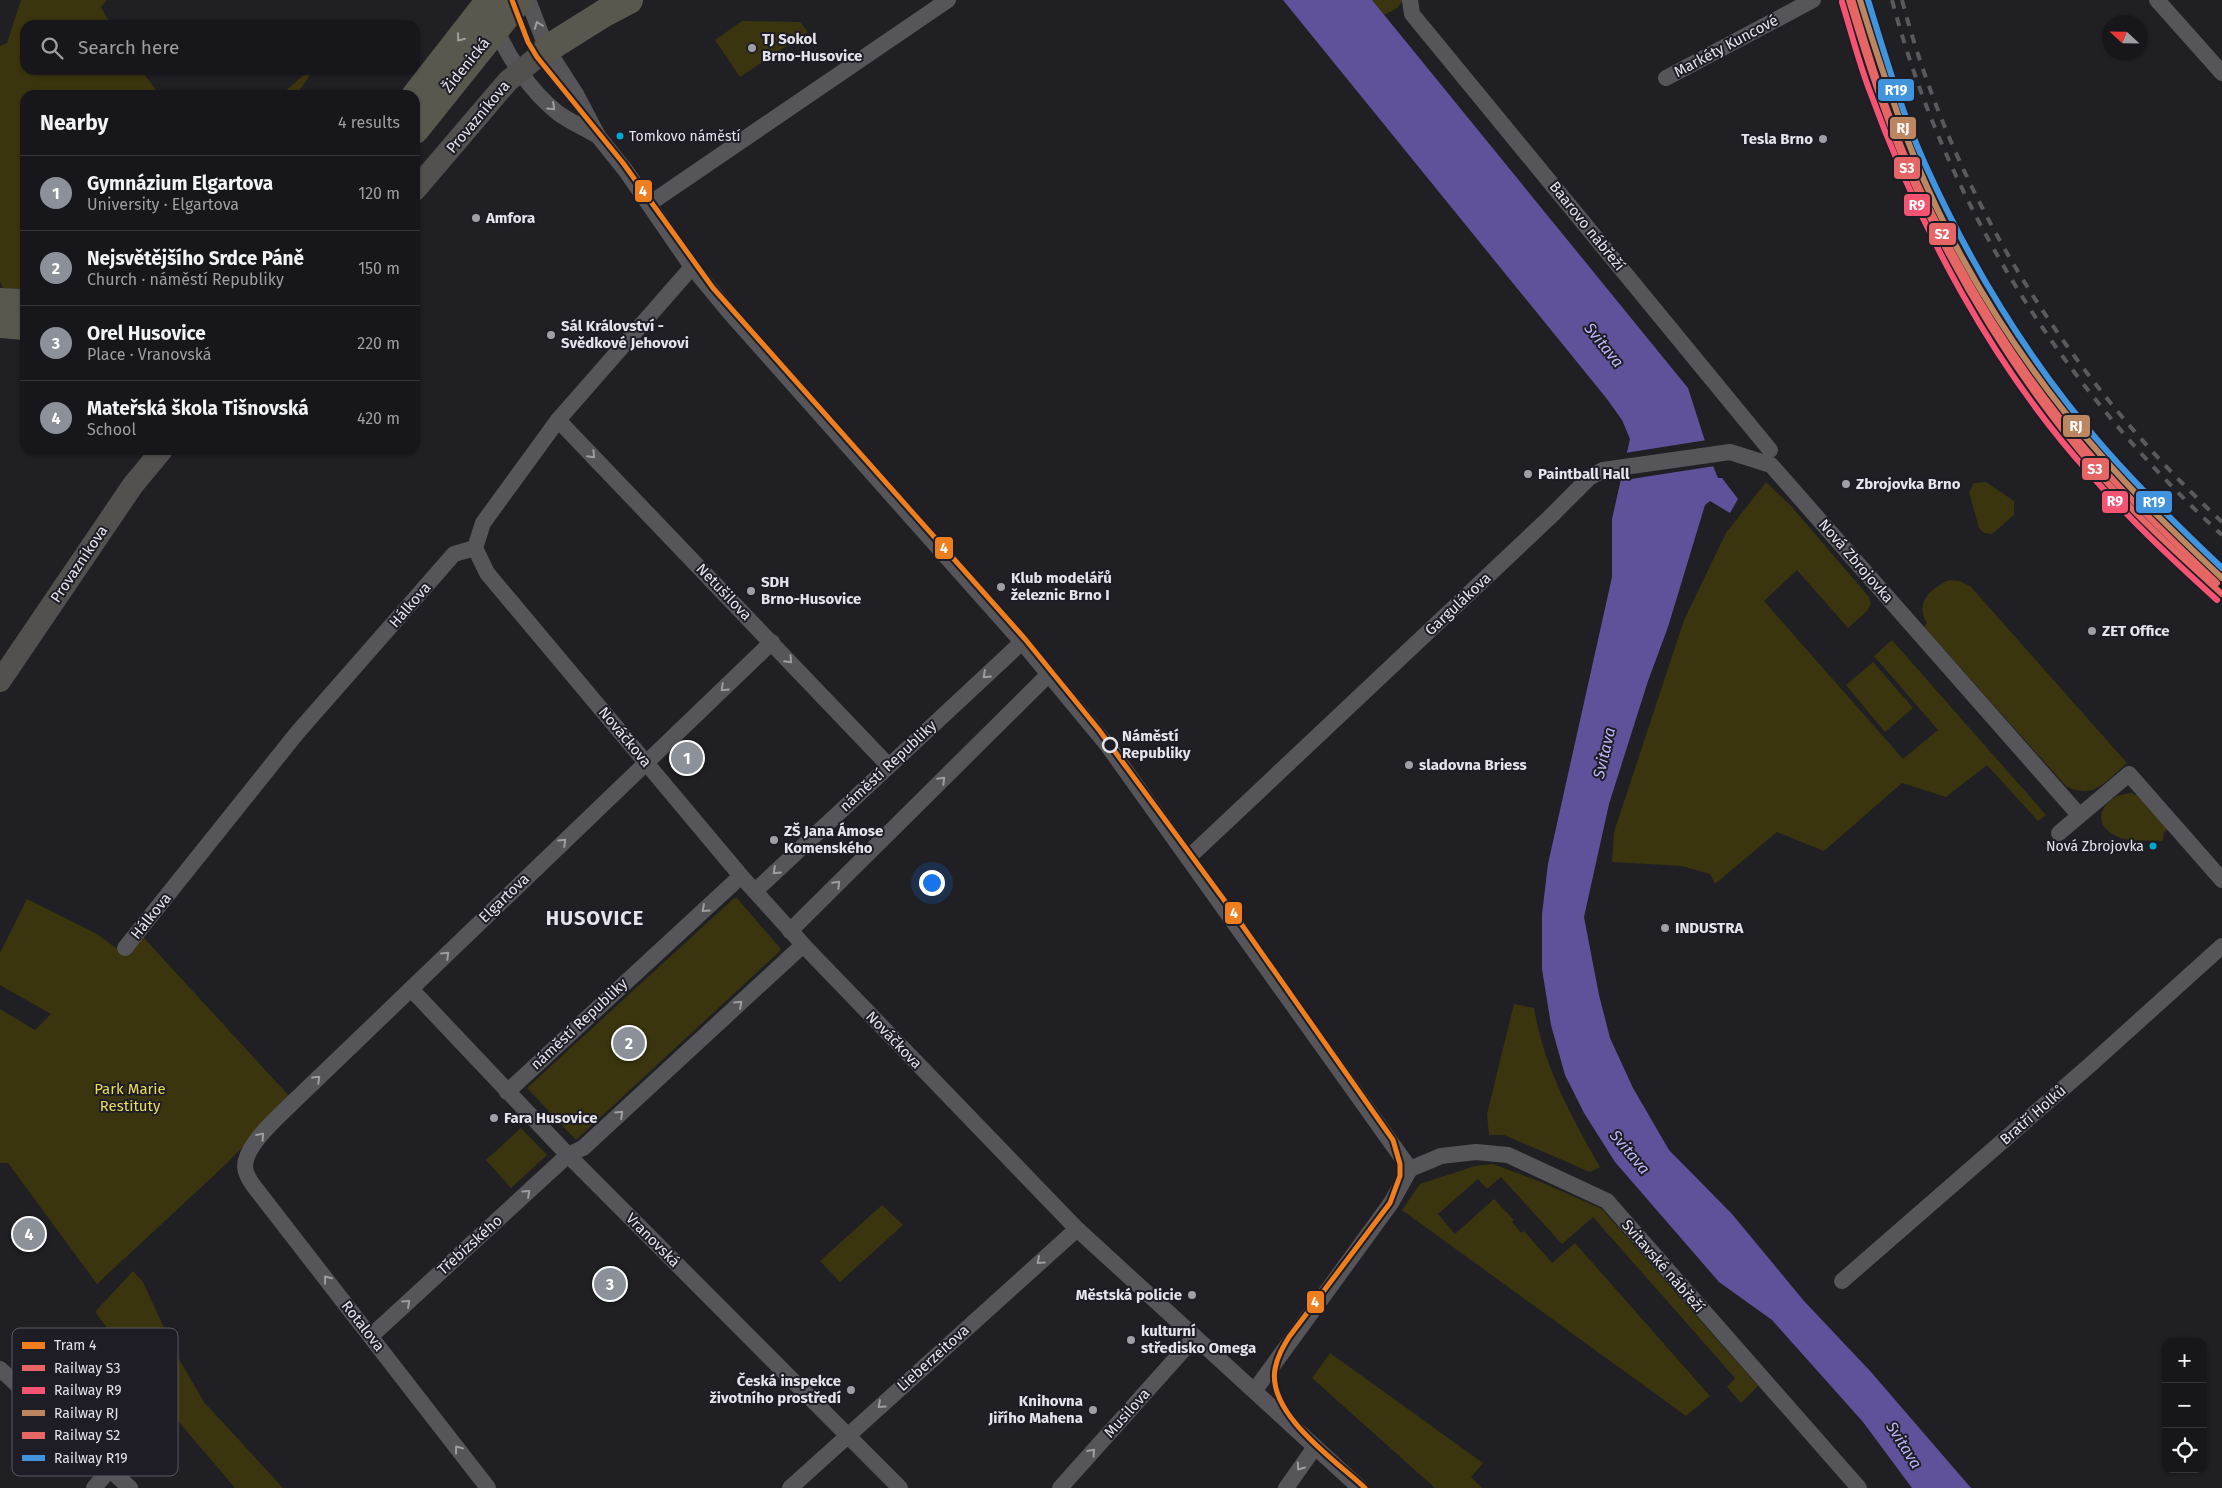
<!DOCTYPE html>
<meta charset="utf-8">
<style>
:root{--surface:#17171b;--page:#202024;--text:#f1f3f6;--muted:#9e9fa3;--line:#36363a;--accent:#8c9099}
body{margin:0;font-family:"Fira Sans",sans-serif;background:var(--page);color:var(--text)}
.controls{position:absolute;right:15px;bottom:15px;display:grid;overflow:hidden;border-radius:10px;box-shadow:0 1px 4px #0004}
.controls button{width:45px;height:45px;display:grid;place-items:center;padding:0;border:0;border-bottom:1px solid var(--line);background:var(--surface);color:var(--text);font:25px sans-serif}
.compass{position:absolute;left:2102px;top:15px;width:45px;height:45px;border-radius:50%;background:var(--surface);box-shadow:0 1px 4px #0004;rotate:292deg}
.you{position:absolute;left:931px;top:882px;width:18px;height:18px;margin:-12px;border:4px solid #fff;border-radius:50%;background:#1a73e8;box-shadow:0 0 0 8px #1a73e833}
.badge{display:grid;place-items:center;width:32px;height:32px;border-radius:50%;background:var(--accent);color:#fff;font-size:16px;font-weight:700}
.pin{position:absolute;translate:-50% -50%;border:2px solid #fff;box-shadow:0 1px 5px #0006}
.list{margin:0;padding:0;list-style:none}
h2{display:flex;justify-content:space-between;align-items:center;height:65px;margin:0;padding:0 20px;font-size:21px}
h2 small{font-size:16px;font-weight:400;color:var(--muted)}
.list li{display:grid;grid-template-columns:32px 1fr auto;gap:15px;align-items:center;box-sizing:border-box;height:75px;padding:0 20px;border-top:1px solid var(--line)}
.list b{display:block;font-size:19px;white-space:nowrap}
.list p{margin:0;font-size:16px;white-space:nowrap;color:var(--muted)}
.list em{font-size:16px;font-style:normal;color:var(--muted)}
.icon{flex:none;width:28px;height:28px;fill:none;stroke:currentColor;stroke-width:2;stroke-linecap:round;stroke-linejoin:round}
.map{position:relative;flex:none;width:2222px;height:1488px;overflow:hidden}
.search{position:absolute;background:var(--surface);box-shadow:0 1px 4px #0004;left:20px;top:20px;width:400px;height:55px;display:flex;align-items:center;gap:12px;box-sizing:border-box;padding:0 18px;border-radius:15px;color:var(--muted);font-size:19px}
.panel{position:absolute;background:var(--surface);box-shadow:0 1px 4px #0004;left:20px;top:90px;width:400px;height:365px;border-radius:15px}
.map>svg:first-child{display:block}
.green{fill:#3a350e}
.water{fill:#5f529b}
.pier{fill:#1f1f24}
.lines{fill:none;stroke-linecap:round;stroke-linejoin:round}
.minor{stroke:#56565a;stroke-width:16}
.secondary{stroke:#525150;stroke-width:22}
.trunk{stroke:#58584e;stroke-width:28}
.rail{stroke:#5a5a5c;stroke-width:4;stroke-dasharray:9 9;stroke-linecap:butt}
.rail-1-casing{stroke:#1e1d26;stroke-width:10}
.rail-2-casing{stroke:#1e1d26;stroke-width:10}
.rail-3-casing{stroke:#1e1d26;stroke-width:10}
.rail-4-casing{stroke:#1e1d26;stroke-width:10}
.rail-5-casing{stroke:#1e1d26;stroke-width:10}
.rail-1{stroke:#e66666;stroke-width:6}
.rail-2{stroke:#f65372;stroke-width:6}
.rail-3{stroke:#bb8660;stroke-width:6}
.rail-4{stroke:#e66666;stroke-width:6}
.rail-5{stroke:#4094de;stroke-width:6}
.tram-1-casing{stroke:#1e1d26;stroke-width:9}
.tram-1{stroke:#ee7e1e;stroke-width:5}
.oneway{stroke:#9e9da2}
.oneway2{stroke:#9e9e9c}
.poi-dot{fill:#a09fa5;stroke:#1e1d26;stroke-width:2}
.bus-dot{fill:#00a9ce;stroke:#1e1d26;stroke-width:2}
.stop-dot{fill:#1e1d26;stroke:#e5e4ea;stroke-width:2.5}
.labels{text-anchor:middle;dominant-baseline:central;stroke-width:4;stroke-linejoin:round;paint-order:stroke}
.bus-label{font-size:14px;fill:#e5e4ea;stroke:#1e1d26;text-anchor:start}
.poi-label{font-size:15px;font-weight:bold;fill:#e5e4ea;stroke:#1e1d26;text-anchor:start}
.street-label{font-size:15px;fill:#e5e4ea;stroke:#1e1d26}
.stop-label{font-size:15px;font-weight:bold;fill:#e5e4ea;stroke:#1e1d26;text-anchor:start}
.park-label{font-size:15px;fill:#ebde57;stroke:#1e1d26}
.water-label{font-size:16px;font-style:italic;fill:#beb7f9;stroke:#1e1d26}
.district-label{font-size:20px;font-weight:bold;letter-spacing:1px;fill:#e5e4ea;stroke:#1e1d26}
.key{fill:#1e1d26;stroke:#5a5961;stroke-width:1}
.key-label{font-size:14px;fill:#e5e4ea}
.line-badge{stroke:#1e1d26;stroke-width:2}
.badge-label{font-size:14px;text-anchor:middle;font-weight:bold;fill:#fff}
</style>
<div class="map">
<svg width="2222" height="1488" viewBox="0 0 2222 1488">
<rect width="100%" height="100%" fill="#1f1f24"/>
<g class="green">
<polygon points="21,0 107,0 101,7 111,25 25,25 25,70 141,70 160,95 25,95 25,289 3,288 0,282 0,46 7,43"/>
<polygon points="1372,0 1403,0 1403,1 1397,8 1384,15"/>
<polygon points="742,21 800,22 808,32 740,77 715,40"/>
<polygon points="309,70 314,70 296,95 281,95"/>
<polygon points="1766,482 1791,506 1869,597 1871,604 1867,611 1848,628 1797,570 1764,601 1903,759 1938,730 1874,656 1892,640 2046,815 2038,821 1987,765 1946,797 1902,783 1824,851 1777,832 1715,884 1710,874 1682,866 1612,862 1614,832 1684,620 1726,533"/>
<polygon points="1986,482 2014,501 2014,515 1992,534 1984,533 1979,528 1969,492 1974,483"/>
<path d="M1950,580L1960,581L1971,587L2127,763C2107,780 2094,801 2066,786L1924,627L1927,623C1914,604 1931,587 1950,580Z"/>
<polygon points="1873,662 1913,708 1885,732 1846,685"/>
<path d="M2131,793L2144,799L2170,828L2164,832L2163,841C2150,840 2133,842 2121,838C2097,830 2094,809 2116,797C2121,794 2126,794 2131,793Z"/>
<polygon points="737,898 780,948 780,951 576,1140 527,1088 733,899"/>
<polygon points="27,899 97,934 124,954 144,938 291,1098 223,1167 97,1284 8,1163 0,1163 0,1009 35,1030 51,1014 0,985 0,953"/>
<path d="M1514,1004L1534,1008C1544,1067 1571,1116 1600,1167L1590,1172L1504,1135H1489L1487,1114Z"/>
<polygon points="521,1128 547,1155 511,1188 486,1160"/>
<polygon points="1493,1164 1541,1182 1602,1209 1758,1386 1741,1403 1727,1387 1735,1378 1593,1217 1562,1244 1501,1177 1487,1189 1478,1179 1438,1214 1455,1234 1494,1199 1514,1220 1512,1222 1521,1233 1524,1231 1552,1263 1575,1243 1710,1396 1686,1416 1402,1210 1420,1184 1475,1166"/>
<polygon points="882,1205 903,1225 840,1282 820,1261"/>
<polygon points="133,1271 143,1282 176,1354 204,1402 283,1488 235,1488 172,1414 95,1312"/>
<polygon points="1330,1353 1483,1463 1471,1477 1482,1488 1435,1488 1312,1378"/>
</g>
<polygon class="water" points="1283,0 1372,0 1688,388 1713,466 1718,478 1722,478 1738,499 1730,513 1710,501 1705,505 1668,627 1648,681 1609,804 1584,917 1599,995 1610,1038 1633,1088 1669,1150 1732,1214 1804,1301 1871,1372 1971,1488 1912,1488 1863,1422 1772,1320 1719,1282 1615,1162 1584,1113 1565,1075 1551,1025 1542,969 1542,914 1548,864 1612,577 1612,519 1630,439 1622,420 1607,399"/>
<polygon class="pier" points="1707,440 1715,466 1618,481 1625,453"/>
<g class="lines">
<g class="minor">
<polyline points="528,0 547,49 576,94 598,136 626,171 692,267 730,313 1022,642 1108,746 1410,1169"/>
<polyline points="1410,0 1412,14 1770,450"/>
<polyline points="2157,0 2222,73"/>
<path d="M494,23C506,55 530,91 558,113C570,122 585,128 598,136"/>
<polyline points="1666,78 1813,0"/>
<polyline points="649,204 948,0"/>
<polyline points="558,420 889,766"/>
<polyline points="475,548 487,573 741,876 808,950 1077,1229 1360,1488"/>
<polyline points="475,548 483,523 558,420 692,267"/>
<polyline points="2059,833 2129,774 2222,880"/>
<polyline points="1188,858 1549,518 1589,478 1603,470 1730,452 1771,465 2079,815"/>
<polyline points="755,891 1022,642"/>
<polyline points="790,931 1049,674"/>
<polyline points="125,948 297,733 454,554 475,548"/>
<polyline points="411,989 568,1155 900,1488"/>
<polyline points="507,1092 741,876"/>
<polyline points="1410,1169 1441,1156 1476,1152 1508,1155 1607,1201 1859,1488"/>
<polyline points="1842,1281 2090,1065 2222,946"/>
<polyline points="371,1336 568,1155 583,1148 803,945"/>
<polyline points="0,1369 130,1488"/>
<polyline points="1255,1390 1391,1203 1410,1169"/>
<polyline points="94,1488 110,1469"/>
<path d="M488,1488L256,1189C252,1184 248,1178 246,1172C239,1151 274,1121 288,1107L772,642"/>
<polyline points="790,1488 1077,1229"/>
<polyline points="1060,1488 1195,1337"/>
<polyline points="1286,1488 1315,1447"/>
</g>
<g class="secondary">
<polyline points="415,190 508,81 547,49"/>
<polyline points="0,681 133,485 162,450"/>
</g>
<g class="trunk">
<polyline points="547,49 606,12 629,0"/>
<polyline points="415,96 490,0"/>
<polyline points="415,130 519,0"/>
<polyline points="0,302 25,303"/>
<polyline points="0,324 25,326"/>
</g>
<g class="rail">
<path d="M1892,0C1947,207 2065,391 2222,535"/>
<path d="M1902,0C1955,201 2071,381 2222,522"/>
</g>
<defs>
<path id="rail-1" d="M1849,0C1866,57 1884,114 1907,168C1955,276 2018,380 2095,469C2134,514 2178,554 2222,594"/>
<path id="rail-2" d="M1842,2C1851,31 1858,60 1869,89C1919,227 1992,366 2091,475C2130,520 2173,560 2217,600"/>
<path id="rail-3" d="M1860,0C1877,56 1895,110 1917,164C1961,269 2025,369 2100,454C2138,498 2180,538 2222,578"/>
<path id="rail-4" d="M1853,2C1870,59 1887,116 1911,170C1959,274 2019,374 2095,460C2133,503 2175,543 2217,583"/>
<path id="rail-5" d="M1868,0C1885,55 1901,111 1925,164C1971,266 2031,365 2106,450C2142,491 2182,530 2222,568"/>
</defs>
<use href="#rail-1" class="rail-1-casing"/>
<use href="#rail-2" class="rail-2-casing"/>
<use href="#rail-3" class="rail-3-casing"/>
<use href="#rail-4" class="rail-4-casing"/>
<use href="#rail-5" class="rail-5-casing"/>
<use href="#rail-1" class="rail-1"/>
<use href="#rail-2" class="rail-2"/>
<use href="#rail-3" class="rail-3"/>
<use href="#rail-4" class="rail-4"/>
<use href="#rail-5" class="rail-5"/>
<defs>
<path id="tram-1" d="M512,0L528,42L537,57L623,163L713,288L1025,639L1099,730L1230,908L1393,1140L1400,1164V1176L1390,1203L1289,1337C1283,1347 1277,1357 1275,1369C1267,1414 1335,1460 1365,1488"/>
</defs>
<use href="#tram-1" class="tram-1-casing"/>
<use href="#tram-1" class="tram-1"/>
</g>
<defs><path id="oneway-chevron" d="M-2-3.5L2.5 0L-2 3.5" fill="none" stroke-width="1.6" stroke-linecap="round" stroke-linejoin="round" transform="scale(1.25)"/></defs>
<g class="oneway">
<use href="#oneway-chevron" transform="translate(538 25) rotate(-111)"/>
<use href="#oneway-chevron" transform="translate(552 107) rotate(43)"/>
<use href="#oneway-chevron" transform="translate(592 455) rotate(46)"/>
<use href="#oneway-chevron" transform="translate(789 660) rotate(47)"/>
<use href="#oneway-chevron" transform="translate(986 675) rotate(137)"/>
<use href="#oneway-chevron" transform="translate(724 688) rotate(136)"/>
<use href="#oneway-chevron" transform="translate(942 780) rotate(-45)"/>
<use href="#oneway-chevron" transform="translate(563 842) rotate(-44)"/>
<use href="#oneway-chevron" transform="translate(776 871) rotate(137)"/>
<use href="#oneway-chevron" transform="translate(837 884) rotate(-45)"/>
<use href="#oneway-chevron" transform="translate(705 909) rotate(138)"/>
<use href="#oneway-chevron" transform="translate(446 955) rotate(-44)"/>
<use href="#oneway-chevron" transform="translate(739 1004) rotate(-43)"/>
<use href="#oneway-chevron" transform="translate(317 1079) rotate(-44)"/>
<use href="#oneway-chevron" transform="translate(620 1114) rotate(-43)"/>
<use href="#oneway-chevron" transform="translate(261 1136) rotate(-48)"/>
<use href="#oneway-chevron" transform="translate(527 1193) rotate(-42)"/>
<use href="#oneway-chevron" transform="translate(1040 1261) rotate(138)"/>
<use href="#oneway-chevron" transform="translate(327 1279) rotate(-128)"/>
<use href="#oneway-chevron" transform="translate(407 1303) rotate(-42)"/>
<use href="#oneway-chevron" transform="translate(881 1405) rotate(138)"/>
<use href="#oneway-chevron" transform="translate(458 1449) rotate(-127)"/>
<use href="#oneway-chevron" transform="translate(1092 1452) rotate(-48)"/>
<use href="#oneway-chevron" transform="translate(1300 1467) rotate(125)"/>
</g>
<use class="oneway2" href="#oneway-chevron" transform="translate(460 38) rotate(128)"/>
<g class="poi-dot">
<circle cx="752" cy="48" r="5"/>
<circle cx="1823" cy="139" r="5"/>
<circle cx="476" cy="218" r="5"/>
<circle cx="551" cy="335" r="5"/>
<circle cx="1528" cy="474" r="5"/>
<circle cx="1846" cy="484" r="5"/>
<circle cx="1001" cy="587" r="5"/>
<circle cx="751" cy="591" r="5"/>
<circle cx="2092" cy="631" r="5"/>
<circle cx="1409" cy="765" r="5"/>
<circle cx="774" cy="840" r="5"/>
<circle cx="1665" cy="928" r="5"/>
<circle cx="494" cy="1118" r="5"/>
<circle cx="1192" cy="1295" r="5"/>
<circle cx="1131" cy="1340" r="5"/>
<circle cx="851" cy="1390" r="5"/>
<circle cx="1093" cy="1410" r="5"/>
</g>
<g class="bus-dot">
<circle cx="620" cy="136" r="4.5"/>
<circle cx="2153" cy="846" r="4.5"/>
</g>
<circle class="stop-dot" cx="1110" cy="745" r="7"/>
<g class="labels">
<g class="bus-label">
<text x="629" y="136">Tomkovo náměstí</text>
<text x="2144" y="846" text-anchor="end">Nová Zbrojovka</text>
</g>
<g class="poi-label">
<text x="762" y="39">TJ Sokol<tspan x="762" dy="17">Brno-Husovice</tspan></text>
<text x="1813" y="139" text-anchor="end">Tesla Brno</text>
<text x="486" y="218">Amfora</text>
<text x="561" y="326">Sál Království -<tspan x="561" dy="17">Svědkové Jehovovi</tspan></text>
<text x="1538" y="474">Paintball Hall</text>
<text x="1856" y="484">Zbrojovka Brno</text>
<text x="1011" y="578">Klub modelářů<tspan x="1011" dy="17">železnic Brno I</tspan></text>
<text x="761" y="582">SDH<tspan x="761" dy="17">Brno-Husovice</tspan></text>
<text x="2102" y="631">ZET Office</text>
<text x="1419" y="765">sladovna Briess</text>
<text x="784" y="831">ZŠ Jana Ámose<tspan x="784" dy="17">Komenského</tspan></text>
<text x="1675" y="928">INDUSTRA</text>
<text x="504" y="1118">Fara Husovice</text>
<text x="1182" y="1295" text-anchor="end">Městská policie</text>
<text x="1141" y="1331">kulturní<tspan x="1141" dy="17">středisko Omega</tspan></text>
<text x="841" y="1381" text-anchor="end">Česká inspekce<tspan x="841" dy="17">životního prostředí</tspan></text>
<text x="1083" y="1401" text-anchor="end">Knihovna<tspan x="1083" dy="17">Jiřího Mahena</tspan></text>
</g>
<g class="street-label">
<text transform="translate(1726 46) rotate(-28)">Markéty Kuncové</text>
<text transform="translate(466 65) rotate(-51)">Židenická</text>
<text transform="translate(478 117) rotate(-50)">Provazníkova</text>
<text transform="translate(1587 226) rotate(51)">Baarovo nábřeží</text>
<text transform="translate(1856 561) rotate(49)">Nová Zbrojovka</text>
<text transform="translate(79 564) rotate(-56)">Provazníkova</text>
<text transform="translate(724 592) rotate(46)">Netušilova</text>
<text transform="translate(1458 604) rotate(-43)">Gargulákova</text>
<text transform="translate(410 605) rotate(-49)">Hálkova</text>
<text transform="translate(625 737) rotate(50)">Nováčkova</text>
<text transform="translate(888 766) rotate(-43)">náměstí Republiky</text>
<text transform="translate(504 898) rotate(-44)">Elgartova</text>
<text transform="translate(151 916) rotate(-51)">Hálkova</text>
<text transform="translate(579 1024) rotate(-43)">náměstí Republiky</text>
<text transform="translate(894 1040) rotate(46)">Nováčkova</text>
<text transform="translate(2033 1115) rotate(-41)">Bratří Holků</text>
<text transform="translate(653 1240) rotate(45)">Vranovská</text>
<text transform="translate(470 1245) rotate(-42)">Třebízského</text>
<text transform="translate(1663 1266) rotate(49)">Svitavské nábřeží</text>
<text transform="translate(363 1326) rotate(52)">Rotalova</text>
<text transform="translate(933 1358) rotate(-42)">Lieberzeitova</text>
<text transform="translate(1127 1413) rotate(-48)">Musilova</text>
</g>
<g class="stop-label">
<text x="1122" y="736">Náměstí<tspan x="1122" dy="17">Republiky</tspan></text>
</g>
<g class="park-label">
<text x="130" y="1089">Park Marie<tspan x="130" dy="17">Restituty</tspan></text>
</g>
<g class="water-label">
<text transform="translate(1604 345) rotate(51)">Svitava</text>
<text transform="translate(1604 753) rotate(-77)">Svitava</text>
<text transform="translate(1630 1152) rotate(50)">Svitava</text>
<text transform="translate(1904 1445) rotate(58)">Svitava</text>
</g>
<g class="district-label">
<text x="595" y="918">HUSOVICE</text>
</g>
</g>
<rect x="12" y="1328" width="166" height="148" rx="8" class="key"/>
<rect x="22" y="1342" width="23" height="7" fill="#ee7e1e"/>
<rect x="22" y="1365" width="23" height="6" fill="#e66666"/>
<rect x="22" y="1387" width="23" height="7" fill="#f65372"/>
<rect x="22" y="1410" width="23" height="6" fill="#bb8660"/>
<rect x="22" y="1432" width="23" height="7" fill="#e66666"/>
<rect x="22" y="1455" width="23" height="6" fill="#4094de"/>
<g class="key-label">
<text x="54" y="1350">Tram 4</text>
<text x="54" y="1373">Railway S3</text>
<text x="54" y="1395">Railway R9</text>
<text x="54" y="1418">Railway RJ</text>
<text x="54" y="1440">Railway S2</text>
<text x="54" y="1463">Railway R19</text>
</g>
<g class="line-badge">
<rect x="1877" y="78" width="38" height="24" rx="5" fill="#4094de"/>
<rect x="1889" y="116" width="28" height="24" rx="5" fill="#bb8660"/>
<rect x="1893" y="156" width="28" height="24" rx="5" fill="#e66666"/>
<rect x="634" y="179" width="19" height="24" rx="5" fill="#ee7e1e"/>
<rect x="1903" y="193" width="28" height="24" rx="5" fill="#f65372"/>
<rect x="1928" y="222" width="29" height="24" rx="5" fill="#e66666"/>
<rect x="2062" y="414" width="29" height="24" rx="5" fill="#bb8660"/>
<rect x="2081" y="457" width="29" height="24" rx="5" fill="#e66666"/>
<rect x="2101" y="490" width="28" height="24" rx="5" fill="#f65372"/>
<rect x="2135" y="490" width="38" height="24" rx="5" fill="#4094de"/>
<rect x="934" y="536" width="20" height="24" rx="5" fill="#ee7e1e"/>
<rect x="1224" y="901" width="19" height="24" rx="5" fill="#ee7e1e"/>
<rect x="1306" y="1290" width="19" height="24" rx="5" fill="#ee7e1e"/>
</g>
<g class="badge-label">
<text x="1896" y="95">R19</text>
<text x="1903" y="133">RJ</text>
<text x="1907" y="173">S3</text>
<text x="643" y="196">4</text>
<text x="1917" y="210">R9</text>
<text x="1942" y="239">S2</text>
<text x="2076" y="431">RJ</text>
<text x="2095" y="474">S3</text>
<text x="2115" y="506">R9</text>
<text x="2154" y="507">R19</text>
<text x="944" y="553">4</text>
<text x="1234" y="918">4</text>
<text x="1315" y="1307">4</text>
</g>
</svg>
<div class="controls">
<button>+</button>
<button>−</button>
<button><svg class="icon" aria-label="locate" viewBox="0 0 24 24"><circle cx="12" cy="12" r="6"/><path d="M12 2v4M12 18v4M2 12h4M18 12h4"/></svg></button>
</div>
<svg class="compass" viewBox="-18 -18 36 36"><path d="M0-13l5 13h-10z" fill="#e53935"/><path d="M0 13l5-13h-10z" fill="#9e9fa3"/></svg>
<div class="you"></div>
<div class="pin badge" style="left:687px;top:758px">1</div>
<div class="pin badge" style="left:629px;top:1043px">2</div>
<div class="pin badge" style="left:610px;top:1284px">3</div>
<div class="pin badge" style="left:29px;top:1234px">4</div>
<div class="search"><svg class="icon" aria-label="search" viewBox="0 0 24 24"><circle cx="10" cy="10" r="6"/><path d="M15 15l6 6"/></svg>Search here</div>
<section class="panel">
<h2>Nearby<small>4 results</small></h2>
<ul class="list">
<li><span class="badge">1</span><div><b>Gymnázium Elgartova</b><p>University · Elgartova</p></div><em>120 m</em></li>
<li><span class="badge">2</span><div><b>Nejsvětějšího Srdce Páně</b><p>Church · náměstí Republiky</p></div><em>150 m</em></li>
<li><span class="badge">3</span><div><b>Orel Husovice</b><p>Place · Vranovská</p></div><em>220 m</em></li>
<li><span class="badge">4</span><div><b>Mateřská škola Tišnovská</b><p>School</p></div><em>420 m</em></li>
</ul>
</section>
</div>
